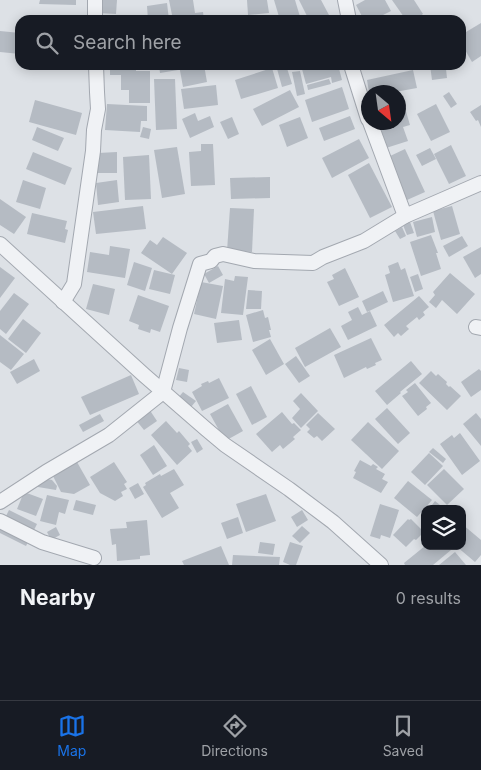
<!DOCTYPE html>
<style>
:root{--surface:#171b24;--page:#20242c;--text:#f1f3f6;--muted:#9ea1a6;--line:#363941;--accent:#1a73e8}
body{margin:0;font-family:Inter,sans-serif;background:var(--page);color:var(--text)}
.controls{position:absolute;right:15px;bottom:15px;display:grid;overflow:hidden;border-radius:10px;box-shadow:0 2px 12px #0003}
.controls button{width:45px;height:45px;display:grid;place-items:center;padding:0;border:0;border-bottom:1px solid var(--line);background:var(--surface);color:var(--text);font:25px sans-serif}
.compass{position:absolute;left:361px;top:85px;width:45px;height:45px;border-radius:50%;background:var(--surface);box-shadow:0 2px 12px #0003;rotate:151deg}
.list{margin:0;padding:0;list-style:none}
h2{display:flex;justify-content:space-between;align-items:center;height:65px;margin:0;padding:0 20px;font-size:21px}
h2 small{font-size:16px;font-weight:400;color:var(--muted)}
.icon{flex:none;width:28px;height:28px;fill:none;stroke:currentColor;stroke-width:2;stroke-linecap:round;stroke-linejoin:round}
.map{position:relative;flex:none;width:481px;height:565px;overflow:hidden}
.search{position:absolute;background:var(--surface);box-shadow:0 2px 12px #0003;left:15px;right:15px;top:15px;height:55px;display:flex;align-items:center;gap:12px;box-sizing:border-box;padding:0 18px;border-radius:15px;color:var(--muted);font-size:19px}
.sheet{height:135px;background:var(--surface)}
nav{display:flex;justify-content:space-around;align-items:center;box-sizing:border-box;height:70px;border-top:1px solid var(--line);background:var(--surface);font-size:14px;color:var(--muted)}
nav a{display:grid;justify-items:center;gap:2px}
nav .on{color:var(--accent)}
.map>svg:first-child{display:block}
.building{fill:#b5bbc3}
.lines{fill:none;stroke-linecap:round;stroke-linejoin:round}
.street-casing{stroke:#a3a8b0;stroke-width:16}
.street{stroke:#f0f2f5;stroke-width:14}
</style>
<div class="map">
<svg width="481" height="565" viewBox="0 0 481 565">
<rect width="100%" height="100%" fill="#dde1e6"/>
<g class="building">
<polygon points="40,0 76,0 76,5 39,4"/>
<polygon points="98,0 117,0 116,14 98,13"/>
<polygon points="169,0 193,0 195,13 203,12 204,20 173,20"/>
<polygon points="247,0 267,0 269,13 248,15"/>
<polygon points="274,0 295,0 301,20 280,20"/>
<polygon points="299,0 321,0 329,15 319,20 309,20"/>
<polygon points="365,0 385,0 391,11 373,20 364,20 356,5"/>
<polygon points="392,0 414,0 423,14 415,20 406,20"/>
<polygon points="167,3 169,20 148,20 147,6"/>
<polygon points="481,23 481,56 472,62 461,43 461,35"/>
<polygon points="0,31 20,33 20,54 0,52"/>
<polygon points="110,65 136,65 136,71 150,71 150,103 129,103 129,90 121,90 121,75 110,75"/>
<polygon points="159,65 177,65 178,70 160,73"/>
<polygon points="179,65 204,65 207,82 183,87"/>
<polygon points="276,65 286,65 292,84 282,87"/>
<polygon points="318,65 338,65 342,80 332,83 331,77 306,84 302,69"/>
<polygon points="430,65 455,65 456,68 446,69 447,78 432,80"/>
<polygon points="272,68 278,88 241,99 235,80"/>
<polygon points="413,70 417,88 395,92 369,92 367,80"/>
<polygon points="300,71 305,94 297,96 292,72"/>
<polygon points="154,79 175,79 177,129 156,130"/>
<polygon points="329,79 331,84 308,90 307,85"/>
<polygon points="216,85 218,105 184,109 181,89"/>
<polygon points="342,87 349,109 312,122 305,100"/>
<polygon points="290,90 299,107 262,126 253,109"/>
<polygon points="449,92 457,104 451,108 443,96"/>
<polygon points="35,100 82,113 76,135 29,122"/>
<polygon points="107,104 147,106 147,121 141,121 140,132 105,130"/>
<polygon points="436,104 450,132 431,141 417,114"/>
<polygon points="481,105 481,127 478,120 476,121 470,112"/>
<polygon points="405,108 410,125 403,127 408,141 386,148 378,122 398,122 398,110"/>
<polygon points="195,113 198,121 210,116 214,127 190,138 182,119"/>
<polygon points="350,116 355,129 324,141 319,128"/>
<polygon points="232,117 239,134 228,139 220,122"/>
<polygon points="300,117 308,138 287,147 279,125"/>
<polygon points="37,127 64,138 58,151 32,140"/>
<polygon points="143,127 151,129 149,139 140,137"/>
<polygon points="359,139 369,158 332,178 322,158"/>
<polygon points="201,144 213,144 215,185 191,186 189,152 201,151"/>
<polygon points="451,145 466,176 449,184 434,154"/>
<polygon points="177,147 185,194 162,198 154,150"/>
<polygon points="430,148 436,159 422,166 416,155"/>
<polygon points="405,149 425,192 407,200 388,157"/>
<polygon points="33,152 72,168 65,185 26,169"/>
<polygon points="117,152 117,173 98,173 98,153"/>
<polygon points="149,155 151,199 125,200 123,157"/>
<polygon points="369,163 392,207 370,218 348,175"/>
<polygon points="270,177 270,198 231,199 230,178"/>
<polygon points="23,180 46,188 40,209 16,202"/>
<polygon points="117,180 119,202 98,205 96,183"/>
<polygon points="0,199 26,217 14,234 0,225"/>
<polygon points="143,206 146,229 96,234 93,212"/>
<polygon points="452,206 460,234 441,240 433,211"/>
<polygon points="230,208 254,209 252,252 227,251"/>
<polygon points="32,213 67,221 65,229 68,230 65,243 27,234"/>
<polygon points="432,217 435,232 417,237 413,222"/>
<polygon points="410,222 414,233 407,235 403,225"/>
<polygon points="402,227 406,236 400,239 395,231"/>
<polygon points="431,235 438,253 436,253 441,269 421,276 410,242"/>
<polygon points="462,236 468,246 449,257 443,246"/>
<polygon points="163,237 187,253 172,274 141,253 150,240 157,245"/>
<polygon points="110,246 130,249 125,278 87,272 90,252 109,255"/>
<polygon points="481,247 481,274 475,278 463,257"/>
<polygon points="134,262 152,268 145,291 127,285"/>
<polygon points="398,262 401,270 405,268 414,296 393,302 385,275 390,273 388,266"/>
<polygon points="218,266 223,275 209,283 204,274"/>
<polygon points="0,267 15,278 0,298"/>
<polygon points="345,268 359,297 339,306 327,282 334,279 332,275"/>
<polygon points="154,270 175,275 170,294 149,289"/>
<polygon points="450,273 475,294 457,314 442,300 436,308 429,302 435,295 433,292"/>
<polygon points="418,274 423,289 415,292 410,277"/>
<polygon points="235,276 248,277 243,315 221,313 225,279 234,281"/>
<polygon points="201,282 223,286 216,319 194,314"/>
<polygon points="93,284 115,289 109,315 86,309"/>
<polygon points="248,290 262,291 261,309 246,309"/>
<polygon points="383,291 388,302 367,312 362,301"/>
<polygon points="14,293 29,304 6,334 0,329 0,311"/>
<polygon points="138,295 169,306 160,332 151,329 150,333 138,329 139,325 129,321"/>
<polygon points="419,296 429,307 423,312 425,315 419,320 417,317 406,326 409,329 401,336 398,333 394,337 384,325"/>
<polygon points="358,307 362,315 370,311 377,326 348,340 341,326 352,320 348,312"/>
<polygon points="263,310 265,318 268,317 271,330 269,330 271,337 253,342 246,315"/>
<polygon points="23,319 41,333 26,353 8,339"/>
<polygon points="239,320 242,340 217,343 214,323"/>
<polygon points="330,328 341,347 305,367 295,348"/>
<polygon points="0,335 24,354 11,370 0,362"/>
<polygon points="371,338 382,360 375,363 376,365 367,369 366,367 344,378 334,355"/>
<polygon points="270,339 284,364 266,375 252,350"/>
<polygon points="296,356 310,376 299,383 285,364"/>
<polygon points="34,359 40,371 17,384 10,372"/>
<polygon points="411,361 422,374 400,392 401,393 387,405 375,391"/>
<polygon points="179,368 189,370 187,382 176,380"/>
<polygon points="479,369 481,371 481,390 471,397 461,382"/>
<polygon points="431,371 436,376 438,374 447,382 446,384 449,387 450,386 461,396 447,410 419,383"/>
<polygon points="131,375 139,394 90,415 81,397"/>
<polygon points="219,378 229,398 202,411 192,392 202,386 201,384 208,381 209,383"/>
<polygon points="415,383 431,403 426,407 427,409 418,416 402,396 408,392 406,390"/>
<polygon points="251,386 267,417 252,425 236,394"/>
<polygon points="183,392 196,401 191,407 178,398"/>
<polygon points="301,393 318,411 301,428 292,418 300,409 293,401"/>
<polygon points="228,404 243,431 225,441 210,414"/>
<polygon points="387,408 410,433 398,444 375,419"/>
<polygon points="149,409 157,421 144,430 135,419"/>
<polygon points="282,412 292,424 294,423 301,430 293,437 295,439 283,449 280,445 272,452 256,434"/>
<polygon points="318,413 335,429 322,441 317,436 314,438 307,432 310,429 306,425"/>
<polygon points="476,413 481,419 481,446 463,424"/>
<polygon points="100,414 104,421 83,432 79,425"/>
<polygon points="166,421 177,433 179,431 190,444 188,446 192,451 177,465 151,435"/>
<polygon points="368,422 399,451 382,469 351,440"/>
<polygon points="460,433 480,461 462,475 440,444 452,435 454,438"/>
<polygon points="197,439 203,449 197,453 191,442"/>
<polygon points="154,445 167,466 153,475 140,455"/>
<polygon points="433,448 446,459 443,463 429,452"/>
<polygon points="429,453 443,466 425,485 411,472"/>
<polygon points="360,460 371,466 373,464 378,467 376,469 385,474 382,479 388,482 381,493 353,478 356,472 354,471"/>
<polygon points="77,462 90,485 74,494 61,492 53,476"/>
<polygon points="114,462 127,482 124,484 127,489 121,492 123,496 115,501 100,493 90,477"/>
<polygon points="174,469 184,485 170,493 179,508 162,518 143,487 146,485 145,483 160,474 161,476"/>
<polygon points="444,469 464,489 447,505 427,485"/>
<polygon points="34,476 52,480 57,486 56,490 32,486"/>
<polygon points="408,481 432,500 417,517 394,498"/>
<polygon points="138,483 144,494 135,499 129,488"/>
<polygon points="24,492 43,499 36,516 17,509"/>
<polygon points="266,494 276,521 246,532 236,504"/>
<polygon points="47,495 69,500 65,514 59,512 56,525 40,521"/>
<polygon points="76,500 96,505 93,515 73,510"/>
<polygon points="435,501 445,509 429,509"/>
<polygon points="380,504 399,510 390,538 381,535 380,539 370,536"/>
<polygon points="9,510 37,524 26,546 0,533 0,528"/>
<polygon points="302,510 308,520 297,527 291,517"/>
<polygon points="238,517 243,533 227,539 221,523"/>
<polygon points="408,519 409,520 411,519 424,532 416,540 414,539 406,547 393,535"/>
<polygon points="147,520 150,555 140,556 140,559 117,561 116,544 112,545 110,529 127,528 126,522"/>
<polygon points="462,524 481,540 481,555 475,562 456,546 462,546"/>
<polygon points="302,526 310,533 300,543 292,536"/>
<polygon points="56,527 60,535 51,540 47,532"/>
<polygon points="260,542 275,544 273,555 258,553"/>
<polygon points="290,542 303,546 296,565 290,565 283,562"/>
<polygon points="221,546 229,565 184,565 182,561"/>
<polygon points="425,546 447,546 451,550 433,565 405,565 404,563"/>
<polygon points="455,552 466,565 439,565"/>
<polygon points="233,555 280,557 279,565 232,565"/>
</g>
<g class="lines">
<defs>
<g id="street">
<polyline points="95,0 95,20"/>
<polyline points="345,0 349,20"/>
<polyline points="351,65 368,119"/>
<polyline points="370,122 405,216"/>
<polyline points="0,244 144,375 206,429 225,445 289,489 333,522 381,565"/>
<polyline points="63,302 74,284 93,151 94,130 98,109 97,92 96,65"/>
<polyline points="476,327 481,328"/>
<polyline points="0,502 46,472 109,435 163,392 180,328 200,264 211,261 215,256 223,254 254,261 313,263 323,257 364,241 405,216 481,183"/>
<polyline points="0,521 42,542 94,558"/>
</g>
</defs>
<use href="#street" class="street-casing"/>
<use href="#street" class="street"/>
</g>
</svg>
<div class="controls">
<button><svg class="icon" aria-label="layers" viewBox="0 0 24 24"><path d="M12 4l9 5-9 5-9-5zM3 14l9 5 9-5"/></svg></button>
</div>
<svg class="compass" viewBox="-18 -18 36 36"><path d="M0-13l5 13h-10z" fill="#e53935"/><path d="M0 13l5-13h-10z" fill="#9ea1a6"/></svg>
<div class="search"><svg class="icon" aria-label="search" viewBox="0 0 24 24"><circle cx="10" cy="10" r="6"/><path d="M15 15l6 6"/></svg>Search here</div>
</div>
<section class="sheet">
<h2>Nearby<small>0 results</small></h2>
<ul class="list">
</ul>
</section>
<nav>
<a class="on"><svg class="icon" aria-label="map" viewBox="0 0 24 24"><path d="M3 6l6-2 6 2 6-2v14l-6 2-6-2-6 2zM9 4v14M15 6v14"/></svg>Map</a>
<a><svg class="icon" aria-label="directions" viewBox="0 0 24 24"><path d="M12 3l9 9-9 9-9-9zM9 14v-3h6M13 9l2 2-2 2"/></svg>Directions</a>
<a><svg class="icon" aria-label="saved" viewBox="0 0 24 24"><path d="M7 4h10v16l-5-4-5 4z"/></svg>Saved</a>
</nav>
